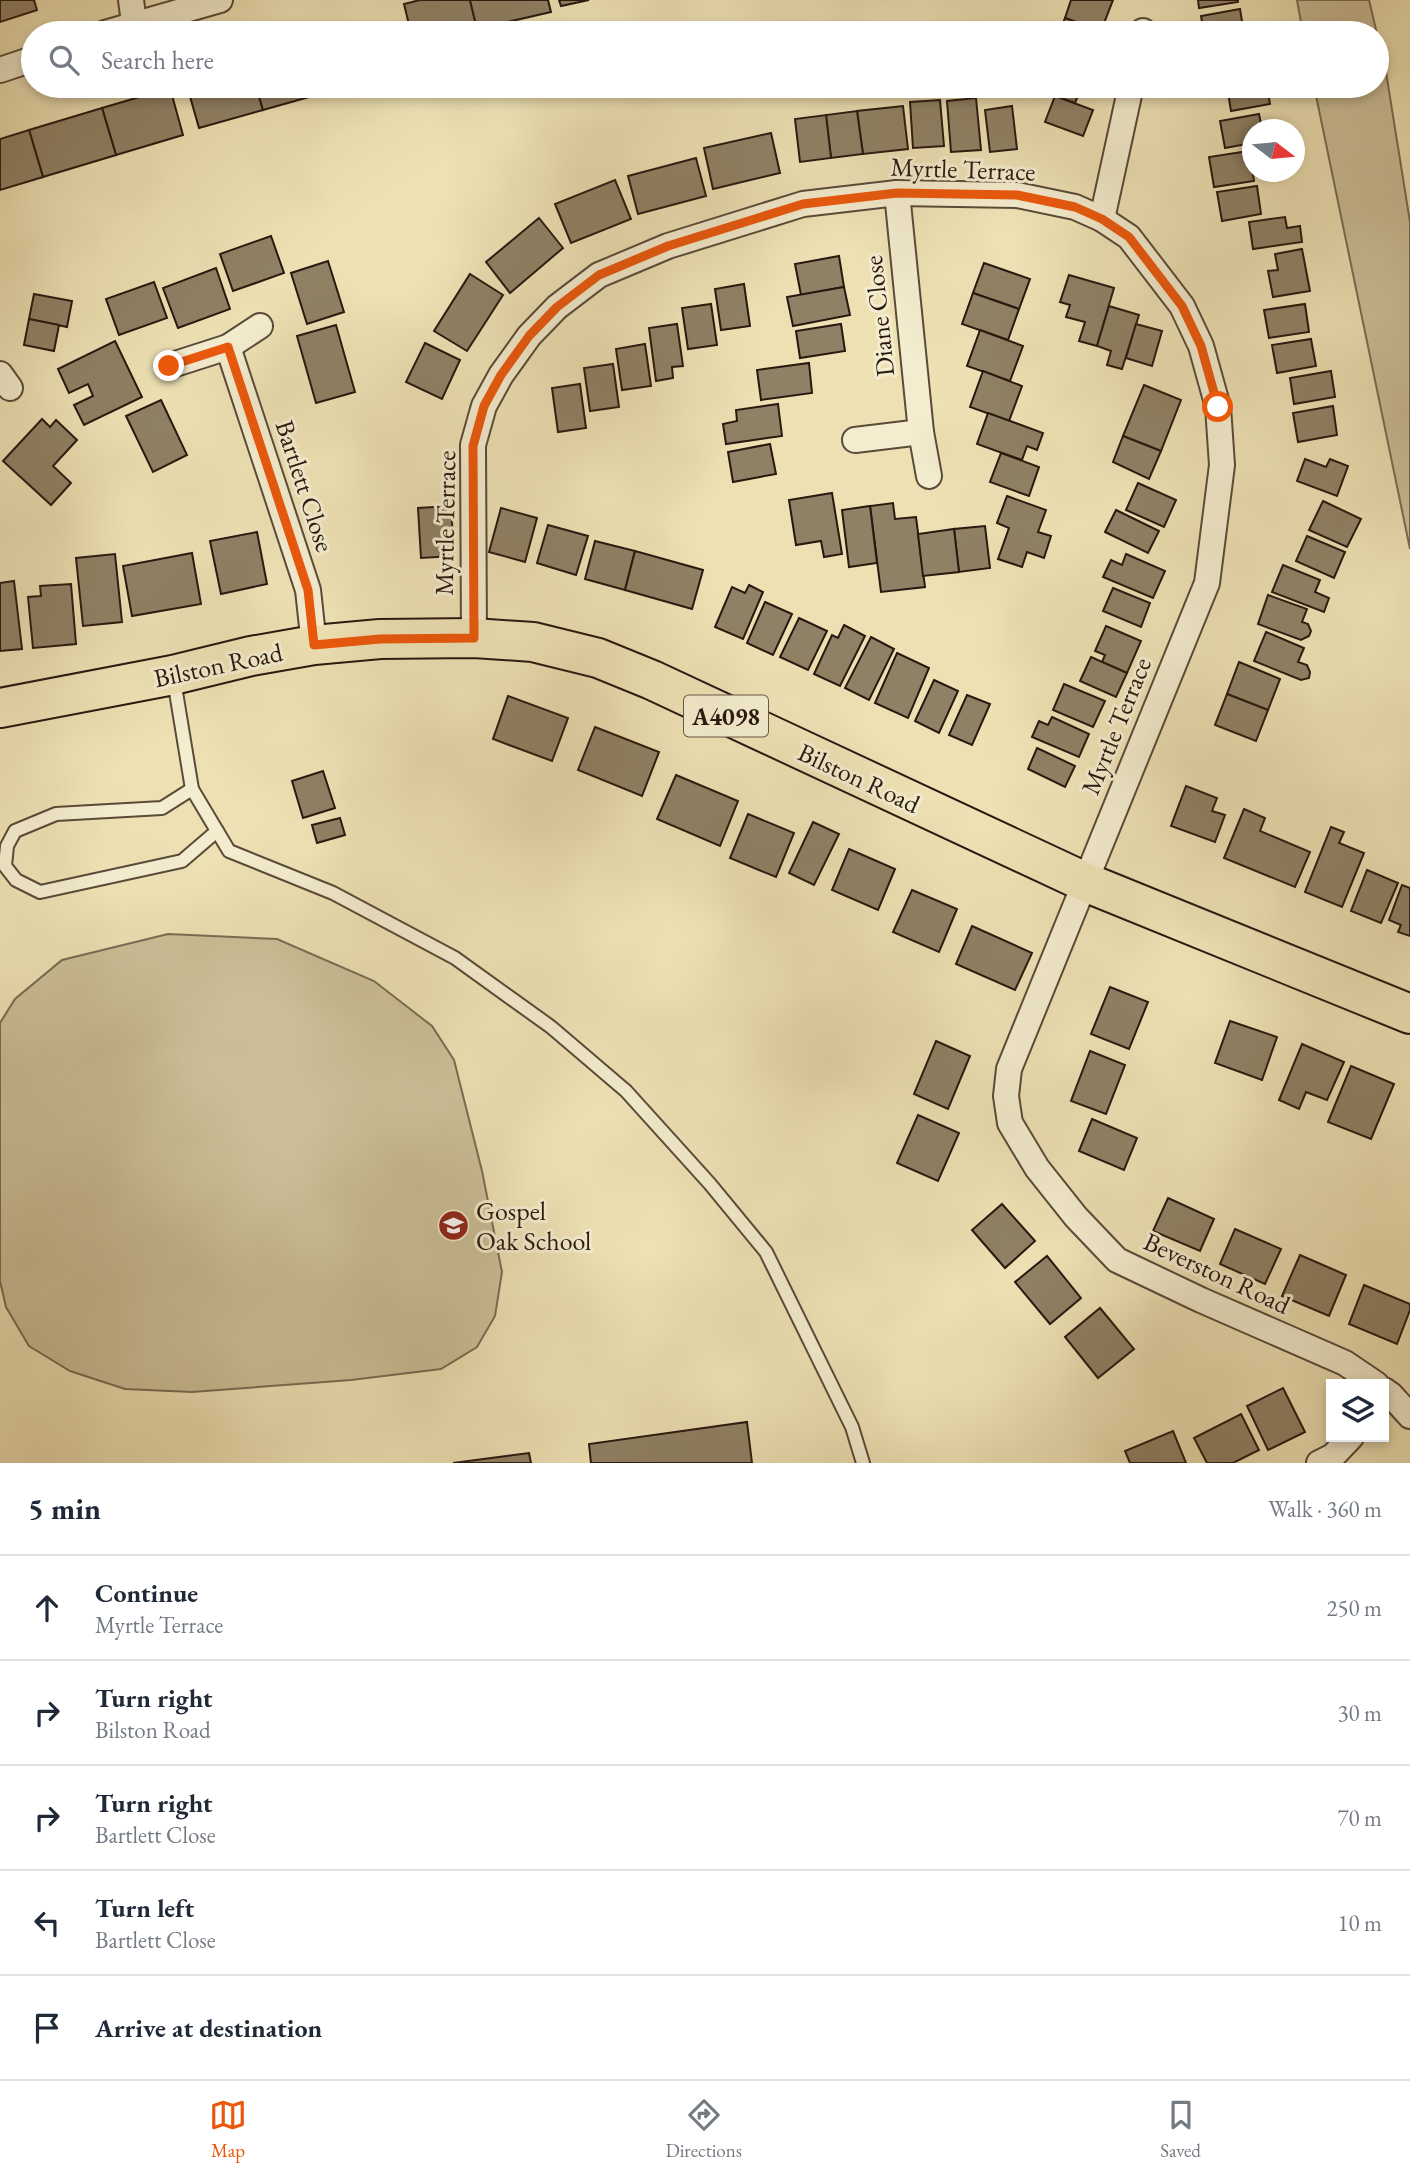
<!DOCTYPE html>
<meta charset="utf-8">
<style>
:root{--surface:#fff;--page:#f2f2f3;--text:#1f2937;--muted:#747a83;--line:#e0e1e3;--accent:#ea580c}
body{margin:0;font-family:"EB Garamond",serif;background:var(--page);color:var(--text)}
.controls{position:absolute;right:21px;bottom:21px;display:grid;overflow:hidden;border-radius:0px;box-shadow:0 4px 10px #0003}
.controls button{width:63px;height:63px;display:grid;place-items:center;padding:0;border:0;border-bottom:2px solid var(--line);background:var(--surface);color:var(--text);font:35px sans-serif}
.compass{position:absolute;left:1242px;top:119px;width:63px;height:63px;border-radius:50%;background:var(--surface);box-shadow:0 4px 10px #0003;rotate:106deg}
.stop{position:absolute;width:21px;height:21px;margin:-16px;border:5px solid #ea580c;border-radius:50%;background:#fff}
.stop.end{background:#ea580c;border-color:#fff;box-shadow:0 2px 7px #0008}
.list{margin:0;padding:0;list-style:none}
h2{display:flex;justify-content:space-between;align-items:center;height:91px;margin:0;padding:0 28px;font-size:30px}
h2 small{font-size:23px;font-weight:400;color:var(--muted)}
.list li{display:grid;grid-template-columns:46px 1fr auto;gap:21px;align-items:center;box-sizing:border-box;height:105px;padding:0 28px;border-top:2px solid var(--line)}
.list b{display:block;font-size:26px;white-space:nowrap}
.list p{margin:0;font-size:23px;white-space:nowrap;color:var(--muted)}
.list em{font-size:23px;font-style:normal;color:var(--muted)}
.icon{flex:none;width:38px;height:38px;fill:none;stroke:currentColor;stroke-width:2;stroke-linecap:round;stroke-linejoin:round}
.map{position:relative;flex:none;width:1410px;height:1463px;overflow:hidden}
.search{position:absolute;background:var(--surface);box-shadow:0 4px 10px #0003;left:21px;right:21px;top:21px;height:77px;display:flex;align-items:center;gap:18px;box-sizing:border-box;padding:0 24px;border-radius:38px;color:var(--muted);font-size:26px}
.sheet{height:616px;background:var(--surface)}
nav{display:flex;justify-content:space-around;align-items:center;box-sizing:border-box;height:98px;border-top:2px solid var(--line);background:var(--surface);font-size:19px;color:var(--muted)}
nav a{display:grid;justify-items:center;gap:4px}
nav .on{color:var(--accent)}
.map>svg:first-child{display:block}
.green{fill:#ccbf98;stroke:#7a6c54;stroke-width:2}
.building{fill:#8f8165;stroke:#29180f;stroke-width:2}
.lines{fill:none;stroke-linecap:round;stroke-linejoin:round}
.lane-casing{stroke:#5a4a38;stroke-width:16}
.street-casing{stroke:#5a4a38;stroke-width:28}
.primary-casing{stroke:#29180f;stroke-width:42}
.lane{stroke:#f3ecce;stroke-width:12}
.street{stroke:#f3ecce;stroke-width:24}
.primary{stroke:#ede1b4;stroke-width:38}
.route{stroke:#ea580c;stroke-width:9}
.labels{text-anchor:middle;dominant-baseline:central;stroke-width:6;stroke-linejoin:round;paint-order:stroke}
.shield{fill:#f3ecce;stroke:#665848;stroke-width:2}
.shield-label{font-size:24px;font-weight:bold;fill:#29180f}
.street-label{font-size:26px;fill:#29180f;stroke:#f3ecce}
.poi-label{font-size:26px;fill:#29180f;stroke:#f3ecce;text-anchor:start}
</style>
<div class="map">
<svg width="1410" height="1463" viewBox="0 0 1410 1463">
<rect width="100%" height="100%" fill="#ede1b4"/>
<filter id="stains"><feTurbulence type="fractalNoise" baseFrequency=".00286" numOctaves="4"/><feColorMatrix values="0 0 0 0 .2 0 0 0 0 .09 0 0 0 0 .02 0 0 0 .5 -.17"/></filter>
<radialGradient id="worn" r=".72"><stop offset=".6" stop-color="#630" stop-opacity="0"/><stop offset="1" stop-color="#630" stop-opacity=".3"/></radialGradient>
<g class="green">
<polygon points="1297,0 1369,0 1386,72 1410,222 1410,549 1314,86 1377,86 1377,33 1303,33"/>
<polygon points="168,934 277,939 374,981 432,1026 454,1060 482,1171 502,1272 495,1316 477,1347 441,1369 351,1380 192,1392 125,1389 70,1371 29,1346 6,1307 0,1281 0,1023 15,999 62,960"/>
</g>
<g class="building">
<polygon points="0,0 34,0 37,10 0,22"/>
<polygon points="420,0 470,0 478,33 411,33 404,4"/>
<polygon points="470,0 548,0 551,12 477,29"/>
<polygon points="559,0 589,0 561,6"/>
<polygon points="1071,0 1113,0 1101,31 1065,18"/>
<polygon points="1198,0 1238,0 1238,2 1199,8"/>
<polygon points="1240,9 1244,33 1204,33 1201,16"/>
<polygon points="1065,18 1101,31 1100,33 1059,33"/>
<polygon points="388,24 391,33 354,33"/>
<polygon points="187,86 256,86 263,110 199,128"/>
<polygon points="256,86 333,86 334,90 263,110"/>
<polygon points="1056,86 1082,86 1075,103 1055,96 1058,87"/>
<polygon points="1227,86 1267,86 1270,104 1231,111"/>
<polygon points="170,88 183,135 116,155 102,108"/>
<polygon points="1055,96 1093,110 1083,136 1045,122"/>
<polygon points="976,98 981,150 951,152 947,101"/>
<polygon points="940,100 944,146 913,148 910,102"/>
<polygon points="903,106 908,149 863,154 857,111"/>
<polygon points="1012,106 1017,149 990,152 985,110"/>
<polygon points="102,108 116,155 43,177 29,130"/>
<polygon points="857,111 863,154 831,158 826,115"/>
<polygon points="1259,114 1262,130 1252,130 1252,143 1225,148 1220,121"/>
<polygon points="826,115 831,158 800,162 795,119"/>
<polygon points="29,130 43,177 0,190 0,139"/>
<polygon points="771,133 780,173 713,189 704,148"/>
<polygon points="1249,151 1254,181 1214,187 1209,157"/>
<polygon points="696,158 706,196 638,214 628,176"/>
<polygon points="615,180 631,219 571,243 555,204"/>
<polygon points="1257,186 1261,214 1222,221 1217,192"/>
<polygon points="1285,217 1287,228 1300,226 1302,242 1253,249 1249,222"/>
<polygon points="539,218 563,248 510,293 486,262"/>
<polygon points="271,236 284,273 233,291 220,254"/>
<polygon points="1302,249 1310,291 1273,297 1268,271 1278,270 1275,254"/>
<polygon points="839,256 844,287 801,295 795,264"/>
<polygon points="328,261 344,312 307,324 291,273"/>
<polygon points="984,263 1030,279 1019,309 973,293"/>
<polygon points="216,268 230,309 178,328 163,288"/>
<polygon points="470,274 503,295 467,351 434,331"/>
<polygon points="1069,275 1114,288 1097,346 1079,341 1085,322 1066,317 1070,305 1060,302"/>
<polygon points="154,282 167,318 119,335 106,299"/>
<polygon points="744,284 750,326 721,330 715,289"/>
<polygon points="844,287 850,315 793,326 787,297"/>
<polygon points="973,293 1019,309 1008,340 962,324"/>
<polygon points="34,294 72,301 67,327 29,319"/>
<polygon points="711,304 717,345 688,349 682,308"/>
<polygon points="1305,304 1309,332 1269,338 1264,310"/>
<polygon points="1109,306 1139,315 1122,369 1107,365 1111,351 1097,346"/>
<polygon points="29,319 59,325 54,351 24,345"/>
<polygon points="677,324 683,366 672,367 673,378 656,381 649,328"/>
<polygon points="841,324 845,351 800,358 796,331"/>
<polygon points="1136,324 1162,331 1152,366 1126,358"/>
<polygon points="336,325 355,392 316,403 297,336"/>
<polygon points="980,330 1023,346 1010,381 967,366"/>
<polygon points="1311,339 1316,366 1277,373 1272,345"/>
<polygon points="115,341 142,397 84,425 74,405 93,396 88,384 69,393 58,369"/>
<polygon points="425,343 460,360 442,399 406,382"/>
<polygon points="645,344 651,386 622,390 616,349"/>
<polygon points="809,363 812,393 761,400 757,370"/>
<polygon points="613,364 619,407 590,411 584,368"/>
<polygon points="983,371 1022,386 1009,421 970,407"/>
<polygon points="1331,371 1335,397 1294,404 1290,378"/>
<polygon points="580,384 586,428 558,432 552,388"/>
<polygon points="1144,385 1181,400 1161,451 1123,436"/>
<polygon points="161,400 187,455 153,472 126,416"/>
<polygon points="778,404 782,436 726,444 723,424 737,421 736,410"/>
<polygon points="1333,406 1337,435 1298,442 1293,413"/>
<polygon points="988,413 1043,433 1037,450 1027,446 1022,460 977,444"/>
<polygon points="42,419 50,427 56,420 77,440 53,466 71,483 51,505 3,461"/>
<polygon points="1123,436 1161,451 1149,479 1113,462"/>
<polygon points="770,444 776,474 733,482 728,452"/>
<polygon points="1001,453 1039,467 1029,496 990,482"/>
<polygon points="1305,459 1326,467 1330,459 1348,466 1337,496 1297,481"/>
<polygon points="1138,483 1176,500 1164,527 1126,510"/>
<polygon points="832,493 842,554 824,557 821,541 796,545 789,500"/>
<polygon points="1007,496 1046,510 1038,532 1051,536 1044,558 1027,552 1022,567 998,559 1009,528 997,523"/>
<polygon points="1323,501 1361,519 1347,547 1309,530"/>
<polygon points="893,503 895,519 916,517 925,587 881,592 870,506"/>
<polygon points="451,506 454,556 421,558 418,508"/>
<polygon points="870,506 877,563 849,567 842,510"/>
<polygon points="501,508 537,518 525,562 489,552"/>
<polygon points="1116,510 1159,531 1148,553 1105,532"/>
<polygon points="548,525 588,536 576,575 537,563"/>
<polygon points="985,526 990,568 959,572 954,529"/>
<polygon points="954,529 959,572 923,576 918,534"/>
<polygon points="257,532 267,584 221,594 210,541"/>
<polygon points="1307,536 1345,552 1334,578 1296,561"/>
<polygon points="595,541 635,551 625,590 585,579"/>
<polygon points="635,551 703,570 692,609 625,590"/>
<polygon points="192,553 201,604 132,616 123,566"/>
<polygon points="115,554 122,622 83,626 76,558"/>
<polygon points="1126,554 1165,571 1153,598 1103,577 1111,560 1122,565"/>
<polygon points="1283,565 1320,580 1315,592 1329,598 1324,612 1272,592"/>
<polygon points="14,581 22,649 0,651 0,583"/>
<polygon points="71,584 76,644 33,648 28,597 41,596 40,586"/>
<polygon points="749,585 763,592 743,639 715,627 732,587 745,593"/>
<polygon points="1113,588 1150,603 1141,627 1103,611"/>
<polygon points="1268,595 1307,609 1302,622 1308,624 1311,631 1309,636 1301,640 1258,624"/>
<polygon points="765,602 792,614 773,655 747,643"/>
<polygon points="799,618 827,631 808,670 780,657"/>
<polygon points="844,625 865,636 840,686 814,674 832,635 838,638"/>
<polygon points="1106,626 1141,641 1127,673 1102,662 1105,655 1095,651"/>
<polygon points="1266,632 1304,648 1298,662 1307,665 1310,672 1309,678 1301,680 1254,661"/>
<polygon points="871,637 894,649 869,700 845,688"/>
<polygon points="897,653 929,668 908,718 875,703"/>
<polygon points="1091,657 1127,673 1116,697 1080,681"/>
<polygon points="1239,662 1280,679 1268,710 1227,694"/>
<polygon points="934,680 958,691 939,733 915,721"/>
<polygon points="1064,684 1105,701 1093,727 1053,710"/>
<polygon points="1227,694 1268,710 1256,741 1215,725"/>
<polygon points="967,695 990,704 972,745 949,735"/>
<polygon points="508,696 568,718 552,761 493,739"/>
<polygon points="1052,717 1089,734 1079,757 1032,737 1039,721 1048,725"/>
<polygon points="595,727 659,752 642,796 578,770"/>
<polygon points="1037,748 1075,766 1065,787 1028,769"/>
<polygon points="323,771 335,808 303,818 292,781"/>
<polygon points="676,775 738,801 720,846 657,819"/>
<polygon points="1186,786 1217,798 1212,811 1225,815 1215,842 1171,826"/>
<polygon points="1244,809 1265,818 1260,831 1310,852 1295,887 1224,858"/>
<polygon points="748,814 794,833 776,877 730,858"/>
<polygon points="340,818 345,835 317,843 312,825"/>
<polygon points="813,822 839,834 814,885 789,873"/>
<polygon points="1331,827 1344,832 1339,843 1364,853 1342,907 1305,892"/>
<polygon points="849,849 895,869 878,910 832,890"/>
<polygon points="1367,870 1398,883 1381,923 1351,911"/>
<polygon points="1402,885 1410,888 1410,936 1398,932 1401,925 1389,920"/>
<polygon points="912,890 957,909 939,952 893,932"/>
<polygon points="972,926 1032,953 1015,990 956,964"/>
<polygon points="1110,987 1148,1002 1129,1049 1091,1034"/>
<polygon points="1230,1021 1277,1037 1262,1080 1215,1063"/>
<polygon points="936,1041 970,1056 948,1109 914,1094"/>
<polygon points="1302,1044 1344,1062 1327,1100 1306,1092 1299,1109 1279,1100"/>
<polygon points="1090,1051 1125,1065 1106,1114 1071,1101"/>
<polygon points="1351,1066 1394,1084 1371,1139 1328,1122"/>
<polygon points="918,1115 959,1133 938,1181 897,1163"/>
<polygon points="1092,1119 1137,1138 1124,1170 1079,1151"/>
<polygon points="1168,1198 1214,1219 1200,1251 1153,1231"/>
<polygon points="1002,1204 1035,1241 1005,1268 972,1230"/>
<polygon points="1235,1229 1281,1249 1265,1284 1220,1264"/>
<polygon points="1300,1255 1346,1275 1329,1316 1282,1296"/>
<polygon points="1047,1256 1081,1298 1050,1324 1015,1282"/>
<polygon points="1364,1285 1410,1304 1410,1310 1397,1344 1349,1324"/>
<polygon points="1100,1308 1134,1349 1098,1378 1065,1337"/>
<polygon points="1283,1388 1305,1432 1268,1450 1247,1406"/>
<polygon points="1241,1414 1259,1450 1233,1463 1207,1463 1194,1438"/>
<polygon points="747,1422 752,1463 591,1463 589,1444"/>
<polygon points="1173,1431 1186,1463 1130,1463 1125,1451"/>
<polygon points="529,1453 531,1463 453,1463"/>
</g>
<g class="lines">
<defs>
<g id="lane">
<polyline points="174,680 192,789 229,851 333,893 455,958 551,1027 626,1091 710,1184 766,1252 852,1427 863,1463"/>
<polyline points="192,789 162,808 56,814 15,831 7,846 5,866 16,880 40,892 182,861 217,831"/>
</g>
<g id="street">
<polyline points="131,0 134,23"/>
<polyline points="105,33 220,0"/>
<polyline points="1143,33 1143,31"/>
<polyline points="0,70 33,59"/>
<polyline points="897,193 921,432 929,476"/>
<polyline points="1102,219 1131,86"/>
<polyline points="228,347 308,590 314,645"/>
<polyline points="169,366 228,347 260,326"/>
<polyline points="0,374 10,388"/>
<polyline points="855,440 921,432"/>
<polyline points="474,638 473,445 484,406 501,375 529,336 557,307 599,275 668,246 803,204 897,193 1017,195 1075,207 1102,219 1129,237 1182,306 1201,346 1218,407 1222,465 1207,583 1009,1069 1006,1096 1010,1123 1037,1168 1076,1217 1117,1260 1201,1300 1345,1363 1376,1384"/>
<polyline points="1384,1390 1391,1395 1410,1416"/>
<polyline points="1319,1463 1333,1456 1351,1437"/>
</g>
<polyline id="primary" points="0,708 173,675 251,656 314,645 380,639 474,638 533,642 598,658 652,680 1085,882 1410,1014"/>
</defs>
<use href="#lane" class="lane-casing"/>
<use href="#street" class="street-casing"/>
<use href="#primary" class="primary-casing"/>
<use href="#lane" class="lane"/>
<use href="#street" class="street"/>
<use href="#primary" class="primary"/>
</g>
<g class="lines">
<polyline class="route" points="169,366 228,347 308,590 314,645 380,639 474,638 473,446 484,406 501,375 529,336 557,307 599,275 668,246 803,204 897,193 1017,195 1075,207 1102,219 1129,237 1182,306 1201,346 1218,407"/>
</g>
<defs>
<symbol id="school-disc" viewBox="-11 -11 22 22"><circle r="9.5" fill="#8f2418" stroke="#f3ecce"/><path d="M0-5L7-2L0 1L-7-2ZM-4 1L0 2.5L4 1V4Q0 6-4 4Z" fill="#fff"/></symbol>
</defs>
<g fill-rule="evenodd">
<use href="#school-disc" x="436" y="1208" width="35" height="35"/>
</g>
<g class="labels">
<rect class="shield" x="684" y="695.5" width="84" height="41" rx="5"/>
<g class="shield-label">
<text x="726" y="716">A4098</text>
</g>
<g class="street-label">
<text transform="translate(963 169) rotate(2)">Myrtle Terrace</text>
<text transform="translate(879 316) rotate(-96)">Diane Close</text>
<text transform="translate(305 486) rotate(72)">Bartlett Close</text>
<text transform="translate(445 523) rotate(-89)">Myrtle Terrace</text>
<text transform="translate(218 665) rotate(-12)">Bilston Road</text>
<text transform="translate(1116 726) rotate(-68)">Myrtle Terrace</text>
<text transform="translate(859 778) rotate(25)">Bilston Road</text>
<text transform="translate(1217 1273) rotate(25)">Beverston Road</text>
</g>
<g class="poi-label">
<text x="476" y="1211">Gospel<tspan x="476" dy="30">Oak School</tspan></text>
</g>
</g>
<rect width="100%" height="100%" filter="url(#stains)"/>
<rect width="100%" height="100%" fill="url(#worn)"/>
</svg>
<div class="controls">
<button><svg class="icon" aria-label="layers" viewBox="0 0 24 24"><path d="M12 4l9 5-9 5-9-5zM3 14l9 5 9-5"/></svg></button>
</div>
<svg class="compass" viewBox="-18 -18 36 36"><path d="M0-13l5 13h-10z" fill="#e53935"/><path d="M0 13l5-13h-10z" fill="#747a83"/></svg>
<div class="stop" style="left:1218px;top:407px"></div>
<div class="stop end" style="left:169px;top:366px"></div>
<div class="search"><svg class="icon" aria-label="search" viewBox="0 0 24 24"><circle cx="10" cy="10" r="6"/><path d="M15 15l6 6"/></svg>Search here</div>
</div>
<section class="sheet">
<h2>5 min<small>Walk · 360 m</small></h2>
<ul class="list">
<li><svg class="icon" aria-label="ahead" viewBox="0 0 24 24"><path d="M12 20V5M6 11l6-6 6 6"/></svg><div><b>Continue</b><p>Myrtle Terrace</p></div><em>250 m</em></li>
<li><svg class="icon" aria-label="right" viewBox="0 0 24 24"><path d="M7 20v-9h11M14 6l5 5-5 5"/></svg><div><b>Turn right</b><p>Bilston Road</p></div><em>30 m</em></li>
<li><svg class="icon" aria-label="right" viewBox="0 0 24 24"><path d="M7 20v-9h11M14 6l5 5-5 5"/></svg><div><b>Turn right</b><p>Bartlett Close</p></div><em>70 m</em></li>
<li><svg class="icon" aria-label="left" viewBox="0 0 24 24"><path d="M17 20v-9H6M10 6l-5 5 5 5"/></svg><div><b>Turn left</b><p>Bartlett Close</p></div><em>10 m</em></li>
<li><svg class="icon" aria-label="arrive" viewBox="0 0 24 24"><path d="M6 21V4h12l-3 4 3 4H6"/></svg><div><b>Arrive at destination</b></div></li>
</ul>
</section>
<nav>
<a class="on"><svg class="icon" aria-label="map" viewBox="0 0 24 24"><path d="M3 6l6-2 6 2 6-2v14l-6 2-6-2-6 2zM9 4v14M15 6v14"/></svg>Map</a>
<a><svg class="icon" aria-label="directions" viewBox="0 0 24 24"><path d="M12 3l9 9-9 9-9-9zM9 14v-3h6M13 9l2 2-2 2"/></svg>Directions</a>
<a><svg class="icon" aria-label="saved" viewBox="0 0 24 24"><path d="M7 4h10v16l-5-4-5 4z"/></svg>Saved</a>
</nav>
